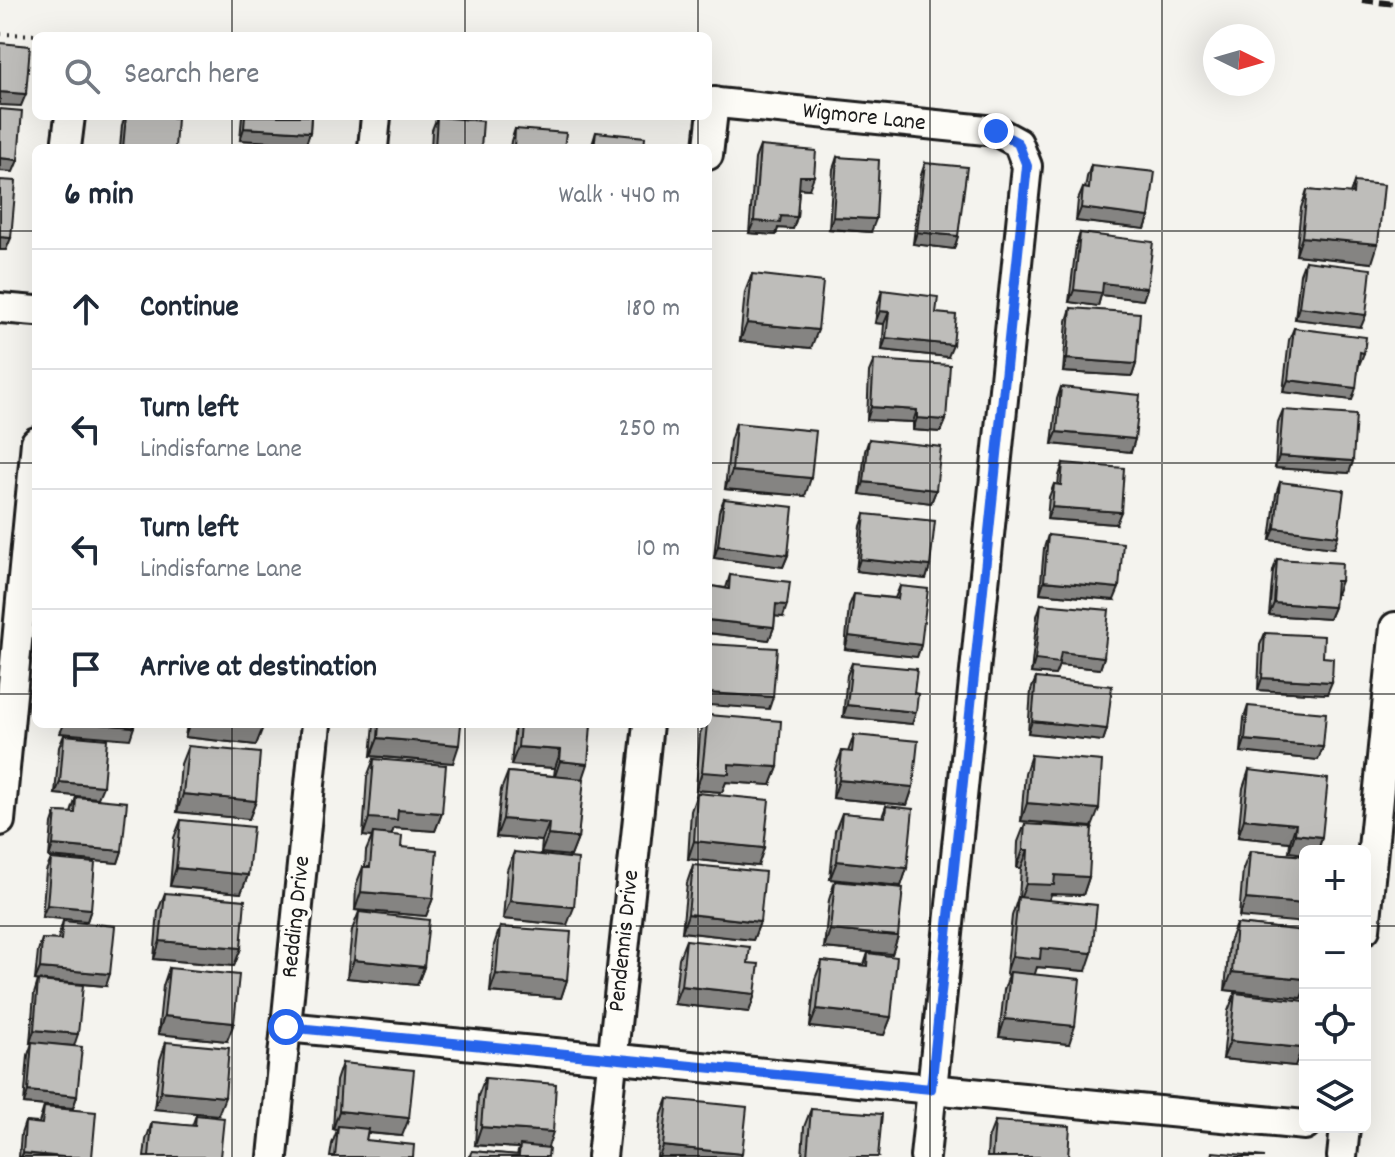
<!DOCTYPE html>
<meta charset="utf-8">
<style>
:root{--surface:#fff;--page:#f2f2f3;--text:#1f2937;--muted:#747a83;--line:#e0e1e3}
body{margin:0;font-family:Dekko,sans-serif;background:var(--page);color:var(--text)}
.controls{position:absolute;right:24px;bottom:24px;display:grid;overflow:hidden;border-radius:12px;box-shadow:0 8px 32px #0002}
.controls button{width:72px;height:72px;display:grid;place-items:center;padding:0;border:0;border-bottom:2px solid var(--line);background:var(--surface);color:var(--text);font:40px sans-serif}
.compass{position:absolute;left:1203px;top:24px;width:72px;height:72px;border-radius:50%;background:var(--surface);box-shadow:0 8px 32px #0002;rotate:95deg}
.stop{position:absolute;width:24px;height:24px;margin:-18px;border:6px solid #2563eb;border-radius:50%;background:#fff}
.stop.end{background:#2563eb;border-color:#fff;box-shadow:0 2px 8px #0008}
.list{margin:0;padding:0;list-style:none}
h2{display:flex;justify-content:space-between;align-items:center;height:104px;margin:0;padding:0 32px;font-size:34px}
h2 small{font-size:26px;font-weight:400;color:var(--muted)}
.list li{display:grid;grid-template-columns:52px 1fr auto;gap:24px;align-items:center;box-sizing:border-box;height:120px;padding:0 32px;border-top:2px solid var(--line)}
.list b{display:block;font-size:30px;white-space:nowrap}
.list p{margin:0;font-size:26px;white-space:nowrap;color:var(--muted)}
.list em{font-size:26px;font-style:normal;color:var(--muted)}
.icon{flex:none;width:44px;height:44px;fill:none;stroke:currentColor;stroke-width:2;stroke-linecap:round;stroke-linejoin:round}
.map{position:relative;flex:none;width:1395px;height:1157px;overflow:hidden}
.search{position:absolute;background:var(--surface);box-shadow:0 8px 32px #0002;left:32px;top:32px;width:680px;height:88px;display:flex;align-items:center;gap:20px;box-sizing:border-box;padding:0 28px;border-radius:12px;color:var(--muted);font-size:30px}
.panel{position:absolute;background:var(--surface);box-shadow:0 8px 32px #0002;left:32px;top:144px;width:680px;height:584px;border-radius:12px}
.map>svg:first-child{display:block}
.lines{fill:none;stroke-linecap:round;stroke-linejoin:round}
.street-casing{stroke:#1c1c1c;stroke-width:34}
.path{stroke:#1c1c1c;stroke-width:4;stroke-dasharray:2 6;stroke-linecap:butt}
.street{stroke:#fdfcf7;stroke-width:28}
.rail{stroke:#1c1c1c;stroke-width:6;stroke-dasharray:12 6;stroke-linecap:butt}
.wall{fill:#a3a3a0;stroke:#1c1c1c;stroke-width:2}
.shaded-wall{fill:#858482;stroke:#1c1c1c;stroke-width:2}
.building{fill:#bebdba;stroke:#1c1c1c;stroke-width:2}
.route{stroke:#2563eb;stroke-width:10}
.grid{fill:none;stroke:#1c1c1c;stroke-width:2;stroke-opacity:0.55}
.labels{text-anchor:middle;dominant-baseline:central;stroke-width:8;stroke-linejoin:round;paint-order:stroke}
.street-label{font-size:24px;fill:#1c1c1c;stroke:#fdfcf7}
</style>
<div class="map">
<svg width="1395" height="1157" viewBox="0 0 1395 1157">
<rect width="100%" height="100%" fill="#f4f3ee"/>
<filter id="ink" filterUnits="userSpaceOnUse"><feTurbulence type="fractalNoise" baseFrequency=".0125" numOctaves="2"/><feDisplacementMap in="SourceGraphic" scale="16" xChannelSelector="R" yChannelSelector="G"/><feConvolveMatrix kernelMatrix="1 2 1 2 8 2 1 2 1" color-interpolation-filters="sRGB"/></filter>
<g filter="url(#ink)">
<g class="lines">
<defs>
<g id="street">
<polyline points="708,102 996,131 1018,143 1027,166 925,1157"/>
<polyline points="66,148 70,116"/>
<polyline points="373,148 376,116"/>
<polyline points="708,155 714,102"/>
<polyline points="0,308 36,311"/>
<polyline points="0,821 36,442"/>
<polyline points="1365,929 1395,627"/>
<polyline points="286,1027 1305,1125"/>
<polyline points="273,1157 316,724"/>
<polyline points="602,1157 648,724"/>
<polyline points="1342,1157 1345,1127"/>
</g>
</defs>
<use href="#street" class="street-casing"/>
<polyline class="path" points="0,34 86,36"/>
<use href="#street" class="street"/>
<polyline class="rail" points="1362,0 1395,4"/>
</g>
<g class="wall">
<polygon points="125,116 159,116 175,148 120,148 122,125"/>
<polygon points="242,116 311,116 310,132 306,144 240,140"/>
<polygon points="437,117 481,148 431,148 432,130"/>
<polygon points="515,129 564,148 510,148 511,141"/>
<polygon points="596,132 644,148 591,148"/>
<polygon points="760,146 809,189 799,188 797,217 793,229 778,228 776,235 749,233 755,159"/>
<polygon points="837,157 871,232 829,229 833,169"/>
<polygon points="925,163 958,236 954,249 913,244 921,175"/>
<polygon points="1091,165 1149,217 1145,229 1076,221 1078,200 1083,188 1085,189 1087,177"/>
<polygon points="1354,182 1372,263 1296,255 1301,208 1307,190 1350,194"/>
<polygon points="1080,233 1147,288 1143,300 1101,295 1098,306 1069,302 1076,245"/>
<polygon points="1305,261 1361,327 1295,319 1300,274"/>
<polygon points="752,274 811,348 740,341 745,292"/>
<polygon points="882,290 948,357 882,350 884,324 875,323 878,303"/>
<polygon points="1071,308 1136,364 1132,376 1063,372 1067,321"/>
<polygon points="1294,328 1364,353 1359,365 1352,400 1283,392 1289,340"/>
<polygon points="874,360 946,420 941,432 913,430 913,422 867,420 869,372"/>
<polygon points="1061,387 1135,439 1131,452 1052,444 1057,399"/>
<polygon points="1283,410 1353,461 1349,473 1275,468 1278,422"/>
<polygon points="736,423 805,496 725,489 730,441"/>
<polygon points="869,439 936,490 931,503 860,494 865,451"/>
<polygon points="1063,463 1116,524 1047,519 1049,497 1054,484 1058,485 1059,476"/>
<polygon points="1280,482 1334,548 1270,540 1276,494"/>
<polygon points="724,499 788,555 783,567 714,558 719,511"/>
<polygon points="865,514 930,566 926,579 856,571 861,526"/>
<polygon points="1048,535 1114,600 1040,593 1044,548"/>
<polygon points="1277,559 1336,594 1335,594 1334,607 1329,619 1269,615 1273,571"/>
<polygon points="730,575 783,617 775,616 774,627 769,640 708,633 708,595 711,586 726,588"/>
<polygon points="900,586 921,645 917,657 845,649 849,606 854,594 895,598"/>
<polygon points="1041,604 1104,657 1100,669 1059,665 1055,675 1031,673 1037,616"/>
<polygon points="1265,633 1323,657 1327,694 1258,690 1260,645"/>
<polygon points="852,663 912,724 843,717 847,675"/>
<polygon points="1036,678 1107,729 1103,741 1028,733 1031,690"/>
<polygon points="1248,706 1323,747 1318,760 1241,752 1244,718"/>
<polygon points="187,724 263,724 256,745 185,737"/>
<polygon points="374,724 461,724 453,763 371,756"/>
<polygon points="515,724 591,724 583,779 578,838 571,856 541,853 542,841 496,837 501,790 508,772 554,776 555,768 511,765"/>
<polygon points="704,724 708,724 778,767 771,785 726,782 722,792 696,790 700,733"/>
<polygon points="64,735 98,798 55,794 59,747"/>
<polygon points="854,735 913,787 907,805 833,798 835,769 842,751 848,752"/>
<polygon points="188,746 256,801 249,819 177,812 181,764"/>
<polygon points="1031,755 1092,827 1021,821 1025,773"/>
<polygon points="374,759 442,813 435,831 394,828 391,835 401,847 433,898 426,916 355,910 356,885 363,867 365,867 366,851 372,837 363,836 367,777"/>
<polygon points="1249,770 1322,837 1318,851 1289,852 1290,842 1238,837 1243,788"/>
<polygon points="697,793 758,866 688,859 691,811"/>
<polygon points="76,797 122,851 118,863 49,857 52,824 56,812 71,813"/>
<polygon points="886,806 907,868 901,886 830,879 835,831 842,813 882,817"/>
<polygon points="181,820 248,875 241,893 170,886 174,838"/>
<polygon points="1025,824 1089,877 1083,895 1051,894 1049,901 1086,971 1037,967 1034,974 1069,1044 999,1037 1004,990 1009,975 1006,974 1012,916 1018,897 1019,898 1021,868 1017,868 1018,842"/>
<polygon points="1250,851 1305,856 1239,917 1243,869"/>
<polygon points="514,852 567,925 503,919 507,870"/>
<polygon points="51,859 91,909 87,921 42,917 46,871"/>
<polygon points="693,865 760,922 753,940 682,932 687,883"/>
<polygon points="835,881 898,936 892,954 824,948 829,900"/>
<polygon points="165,893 241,948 234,966 154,959 158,911"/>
<polygon points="359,912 424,967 417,985 347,978 352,930"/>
<polygon points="63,921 106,986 35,980 38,951 42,939 58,940 59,934"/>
<polygon points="1236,924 1305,931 1305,988 1301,998 1225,990 1229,942"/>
<polygon points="500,927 567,980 561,998 490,992 494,945"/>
<polygon points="686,940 748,963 755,994 749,1012 674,1004 679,958"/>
<polygon points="868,953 891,1017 884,1035 810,1027 815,979 822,961 864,965"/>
<polygon points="169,968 227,1041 158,1034 163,986"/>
<polygon points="38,981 74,1046 77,1096 73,1108 24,1104 28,1055 32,1043 30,1043 34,994"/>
<polygon points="1235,993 1295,1066 1223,1059 1228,1011"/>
<polygon points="166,1042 218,1115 154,1109 160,1060"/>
<polygon points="342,1063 402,1136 367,1133 366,1140 413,1157 330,1157 332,1144 337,1130 333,1129 336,1081"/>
<polygon points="485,1078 547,1148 548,1157 469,1157 472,1151 517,1155 519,1148 475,1145 478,1096"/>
<polygon points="668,1099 741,1157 657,1157 661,1117"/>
<polygon points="44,1107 92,1157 19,1157 21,1134 25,1122 39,1123"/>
<polygon points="811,1109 878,1157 802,1157 804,1127"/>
<polygon points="196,1115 220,1157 144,1157 146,1140 152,1122 192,1126"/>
<polygon points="995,1121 1068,1157 987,1157 988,1139"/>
</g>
<g class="shaded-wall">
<polygon points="0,92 26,94 21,106 0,105"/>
<polygon points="244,128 310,132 306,144 240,140"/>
<polygon points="0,158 18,160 13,172 0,171"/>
<polygon points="800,176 814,176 809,189 796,188"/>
<polygon points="1081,208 1149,217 1145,229 1076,221"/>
<polygon points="781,216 797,217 793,229 778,228 776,235 749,233 754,221"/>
<polygon points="833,217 876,219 871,232 829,229"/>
<polygon points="917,232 958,236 954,249 913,244"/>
<polygon points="0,237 11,238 6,250 0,250"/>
<polygon points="1302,237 1378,244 1372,263 1296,255"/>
<polygon points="1103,283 1147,288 1143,300 1101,295 1098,306 1069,302 1074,290"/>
<polygon points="1299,307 1366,315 1361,327 1295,319"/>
<polygon points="880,311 889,312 884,324 875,323"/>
<polygon points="747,323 818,330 811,348 740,341"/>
<polygon points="886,338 953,345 948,357 882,350"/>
<polygon points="1067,359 1136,364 1132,376 1063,372"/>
<polygon points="1288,380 1356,388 1352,400 1283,392"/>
<polygon points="871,407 917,410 913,422 867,420"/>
<polygon points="917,418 946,420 941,432 913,430"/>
<polygon points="1057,432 1135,439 1131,452 1052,444"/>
<polygon points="1279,456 1353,461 1349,473 1275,468"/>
<polygon points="732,471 811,478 805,496 725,489"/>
<polygon points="864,482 936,490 931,503 860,494"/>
<polygon points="1052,507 1121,512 1116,524 1047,519"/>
<polygon points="1275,528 1338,536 1334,548 1270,540"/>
<polygon points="718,546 788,555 783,567 714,558"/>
<polygon points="860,559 930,566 926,579 856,571"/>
<polygon points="1044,581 1119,588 1114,600 1040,593"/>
<polygon points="1336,581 1341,581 1336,594 1331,593"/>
<polygon points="1274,603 1334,607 1329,619 1269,615"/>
<polygon points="776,604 787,605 783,617 772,616"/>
<polygon points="708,620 774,627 769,640 708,633"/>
<polygon points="849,636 921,645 917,657 845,649"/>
<polygon points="1061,652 1104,657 1100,669 1059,665 1055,675 1031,673 1035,660"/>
<polygon points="1262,678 1332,682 1327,694 1258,690"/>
<polygon points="708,693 773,697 769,709 708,705"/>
<polygon points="847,705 916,712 912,724 843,717"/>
<polygon points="1032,721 1107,729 1103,741 1028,733"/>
<polygon points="64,724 99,724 134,727 130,739 60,733"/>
<polygon points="190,724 238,724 263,727 256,745 185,737"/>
<polygon points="378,738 459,745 453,763 371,756"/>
<polygon points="1245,740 1323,747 1318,760 1241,752"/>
<polygon points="518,747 561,750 555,768 511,765"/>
<polygon points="560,761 588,764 582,782 554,779"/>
<polygon points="729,764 778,767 771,785 726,782 722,792 696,790 702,772"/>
<polygon points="839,780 913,787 907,805 833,798"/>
<polygon points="60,782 103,786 98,798 55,794"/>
<polygon points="183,794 256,801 249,819 177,812"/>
<polygon points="1027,803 1099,809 1092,827 1021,821"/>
<polygon points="398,810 442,813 435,831 394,828 390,838 373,833 372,837 363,836 369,818"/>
<polygon points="503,819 549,823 542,841 496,837"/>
<polygon points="1244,819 1296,824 1290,842 1238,837"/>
<polygon points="1295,834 1322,837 1318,851 1305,851 1305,854 1289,852"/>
<polygon points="548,835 578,838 571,856 541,853"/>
<polygon points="694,841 764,848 758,866 688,859"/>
<polygon points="53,845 122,851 118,863 49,857"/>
<polygon points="1023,850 1028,850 1021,868 1017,868"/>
<polygon points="837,861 907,868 901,886 830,879"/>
<polygon points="176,868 248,875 241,893 170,886"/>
<polygon points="1055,875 1089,877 1083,895 1051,894 1048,903 1019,902 1026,884"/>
<polygon points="361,892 433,898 426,916 355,910"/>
<polygon points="1246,899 1305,904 1305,923 1239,917"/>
<polygon points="510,901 574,907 567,925 503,919"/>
<polygon points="47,905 91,909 87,921 42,917"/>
<polygon points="688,914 760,922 753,940 682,932"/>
<polygon points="830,930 898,936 892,954 824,948"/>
<polygon points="160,941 241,948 234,966 154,959"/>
<polygon points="1041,948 1092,953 1086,971 1037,967 1034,977 1006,974 1012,956"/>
<polygon points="354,960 424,967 417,985 347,978"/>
<polygon points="40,968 110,974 106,986 35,980"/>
<polygon points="1232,972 1305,979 1305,988 1301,998 1225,990"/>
<polygon points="496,974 567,980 561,998 490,992"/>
<polygon points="681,986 755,994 749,1012 674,1004"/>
<polygon points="817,1009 891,1017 884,1035 810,1027"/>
<polygon points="164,1016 234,1023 227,1041 158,1034"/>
<polygon points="1005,1019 1075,1026 1069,1044 999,1037"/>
<polygon points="34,1030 78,1034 74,1046 30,1043"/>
<polygon points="1230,1041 1302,1048 1295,1066 1223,1059"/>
<polygon points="28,1091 77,1096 73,1108 24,1104"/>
<polygon points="161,1091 225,1097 218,1115 154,1109"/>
<polygon points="339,1111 409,1118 402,1136 338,1130 338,1126 337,1130 333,1129"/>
<polygon points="481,1127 553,1132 547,1150 475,1145"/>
<polygon points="663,1146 742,1154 741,1157 659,1157"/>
<polygon points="23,1153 64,1157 21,1157"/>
</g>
<g class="building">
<polygon points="0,43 30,46 26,94 0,92"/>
<polygon points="0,109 22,111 18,160 0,158"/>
<polygon points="126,116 159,116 177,118 175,148 123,148"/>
<polygon points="245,116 311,116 310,132 244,128"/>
<polygon points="437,117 483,121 481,148 435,148"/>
<polygon points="515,129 566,133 564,148 514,148"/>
<polygon points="596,132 645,137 644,148 594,148"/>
<polygon points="760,146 816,151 814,176 800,176 797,217 781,216 780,223 754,221"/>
<polygon points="837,157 879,160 876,219 833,217"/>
<polygon points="925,163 967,167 958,236 917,232"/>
<polygon points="1091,165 1155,172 1149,217 1081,208 1083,188 1089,189"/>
<polygon points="0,180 16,181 11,238 0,237"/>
<polygon points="1354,182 1384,185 1378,244 1302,237 1307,190 1353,194"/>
<polygon points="1080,233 1153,242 1147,288 1103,283 1102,293 1074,290"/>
<polygon points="1305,261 1371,269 1366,315 1299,307"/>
<polygon points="752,274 823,282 818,330 747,323"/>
<polygon points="882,290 938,297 936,313 956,315 953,345 886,338 889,312 880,311"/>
<polygon points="1071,308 1140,313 1136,364 1067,359"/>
<polygon points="1294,328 1366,337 1364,353 1360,352 1356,388 1288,380"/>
<polygon points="874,360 950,365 946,420 917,418 917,410 871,407"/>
<polygon points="1061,387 1140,395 1135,439 1057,432"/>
<polygon points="1283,410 1356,415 1353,461 1279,456"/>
<polygon points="736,423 816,431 811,478 732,471"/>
<polygon points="869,439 941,447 936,490 864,482"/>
<polygon points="1063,463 1124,468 1121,512 1052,507 1054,484 1061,485"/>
<polygon points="1280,482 1344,490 1338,536 1275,528"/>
<polygon points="724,499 793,507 788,555 718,546"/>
<polygon points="865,514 935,521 930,566 860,559"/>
<polygon points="1048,535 1123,543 1119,588 1044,581"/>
<polygon points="1277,559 1342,563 1341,581 1336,581 1334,607 1274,603"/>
<polygon points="730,575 790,582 787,605 776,604 774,627 708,620 711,586 729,589"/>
<polygon points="900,586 928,589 921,645 849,636 854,594 898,599"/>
<polygon points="1041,604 1109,610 1104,657 1061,652 1059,663 1035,660"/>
<polygon points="1265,633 1324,636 1323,657 1333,658 1332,682 1262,678"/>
<polygon points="708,644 777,648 773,697 708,693"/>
<polygon points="852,663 917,669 914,693 918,694 916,712 847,705"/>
<polygon points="1036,678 1112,686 1107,729 1032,721"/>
<polygon points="1248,706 1326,713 1323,747 1245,740"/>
<polygon points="708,715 781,721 778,767 729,764 729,774 702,772"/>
<polygon points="99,724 134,724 134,727"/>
<polygon points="238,724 263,724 263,727"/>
<polygon points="379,724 461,724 459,745 378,738"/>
<polygon points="520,724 591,724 588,764 560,761 561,750 518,747"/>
<polygon points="64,735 107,739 103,786 60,782"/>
<polygon points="854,735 918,741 913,787 839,780 842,751 852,752"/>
<polygon points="188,746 260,753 256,801 183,794"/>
<polygon points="1031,755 1102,761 1099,809 1027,803"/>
<polygon points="374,759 446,765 442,813 398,810 397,820 369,818"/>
<polygon points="1249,770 1328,779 1322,837 1295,834 1296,824 1244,819"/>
<polygon points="508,772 584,779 578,838 548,835 549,823 503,819"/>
<polygon points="697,793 769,800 764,848 694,841"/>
<polygon points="76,797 127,802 122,851 53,845 56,812 75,813"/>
<polygon points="886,806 913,809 907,868 837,861 842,813 885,817"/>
<polygon points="181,820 253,827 248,875 176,868"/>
<polygon points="1025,824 1092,828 1089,877 1055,875 1054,885 1026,884 1028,850 1023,850"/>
<polygon points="373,833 402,836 401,847 437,850 433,898 361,892 363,867 370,867"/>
<polygon points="1250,851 1305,856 1305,904 1246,899"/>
<polygon points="514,852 578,859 574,907 510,901"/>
<polygon points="51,859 95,863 91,909 47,905"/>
<polygon points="693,865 765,872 760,922 688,914"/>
<polygon points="835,881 903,888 898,936 830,930"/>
<polygon points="165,893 245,900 241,948 160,941"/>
<polygon points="1018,897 1097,905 1092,953 1041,948 1040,959 1012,956"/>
<polygon points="359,912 429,920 424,967 354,960"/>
<polygon points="63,921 115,926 110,974 40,968 42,939 61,940"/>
<polygon points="1236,924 1305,931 1305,979 1232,972"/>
<polygon points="500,927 571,932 567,980 496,974"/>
<polygon points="686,940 750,947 748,963 759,964 755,994 681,986"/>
<polygon points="868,953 897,957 891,1017 817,1009 822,961 867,966"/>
<polygon points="169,968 239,975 234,1023 164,1016"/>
<polygon points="1010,972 1080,979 1075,1026 1005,1019"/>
<polygon points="38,981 83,985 78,1034 34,1030"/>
<polygon points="1235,993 1305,1001 1305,1016 1302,1048 1230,1041"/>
<polygon points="32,1042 82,1047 77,1096 28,1091"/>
<polygon points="166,1042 229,1048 225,1097 161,1091"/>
<polygon points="342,1063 414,1070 409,1118 339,1111"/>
<polygon points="485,1078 556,1084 553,1132 481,1127"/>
<polygon points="668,1099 747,1107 742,1154 663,1146"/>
<polygon points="44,1107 96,1112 92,1157 64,1157 23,1153 25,1122 42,1124"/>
<polygon points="811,1109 882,1114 878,1157 824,1157 807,1156"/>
<polygon points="196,1115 224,1118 220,1157 149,1157 152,1122 195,1126"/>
<polygon points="995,1121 1070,1126 1068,1157 992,1157"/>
<polygon points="338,1126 368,1129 366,1140 414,1145 413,1157 335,1157"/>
<polygon points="520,1145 549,1148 548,1157 471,1157 472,1151 519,1155"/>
<polygon points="1213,1152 1265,1157 1212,1157"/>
</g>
</g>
<g class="lines" filter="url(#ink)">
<polyline class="route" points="286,1027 931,1089 1027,166 1018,143 996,131"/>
</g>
<path class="grid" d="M232,0V36M465,0V36M698,0V36M930,0V1157M1162,0V1157M232,116V148M465,116V148M698,116V148M0,231H36M708,231H1395M0,463H36M708,463H1395M0,694H36M708,694H1395M232,724V1157M465,724V1157M698,724V1157M0,926H1305M1365,926H1395"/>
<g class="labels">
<g class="street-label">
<text transform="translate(864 118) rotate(6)">Wigmore Lane</text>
<text transform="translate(297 917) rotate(-84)">Redding Drive</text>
<text transform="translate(625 941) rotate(-84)">Pendennis Drive</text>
</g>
</g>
</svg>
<div class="controls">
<button>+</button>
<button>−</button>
<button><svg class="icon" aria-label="locate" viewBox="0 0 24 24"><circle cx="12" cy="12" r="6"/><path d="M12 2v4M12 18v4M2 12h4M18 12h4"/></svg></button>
<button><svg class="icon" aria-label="layers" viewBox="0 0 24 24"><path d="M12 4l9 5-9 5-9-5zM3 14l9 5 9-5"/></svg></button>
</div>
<svg class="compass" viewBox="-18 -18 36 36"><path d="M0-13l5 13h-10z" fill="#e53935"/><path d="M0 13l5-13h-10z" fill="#747a83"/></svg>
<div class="stop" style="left:286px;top:1027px"></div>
<div class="stop end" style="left:996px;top:131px"></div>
<div class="search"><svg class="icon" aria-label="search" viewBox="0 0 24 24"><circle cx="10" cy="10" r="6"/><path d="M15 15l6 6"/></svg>Search here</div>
<section class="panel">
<h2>6 min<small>Walk · 440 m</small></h2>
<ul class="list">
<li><svg class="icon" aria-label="ahead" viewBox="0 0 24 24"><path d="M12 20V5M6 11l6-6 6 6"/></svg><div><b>Continue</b></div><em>180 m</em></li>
<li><svg class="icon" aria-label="left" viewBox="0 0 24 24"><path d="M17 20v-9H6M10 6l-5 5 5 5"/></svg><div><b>Turn left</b><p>Lindisfarne Lane</p></div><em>250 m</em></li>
<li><svg class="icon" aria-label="left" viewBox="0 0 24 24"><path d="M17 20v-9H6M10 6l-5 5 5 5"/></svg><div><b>Turn left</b><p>Lindisfarne Lane</p></div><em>10 m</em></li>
<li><svg class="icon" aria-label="arrive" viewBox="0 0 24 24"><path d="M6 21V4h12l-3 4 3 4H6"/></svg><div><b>Arrive at destination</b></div></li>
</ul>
</section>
</div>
